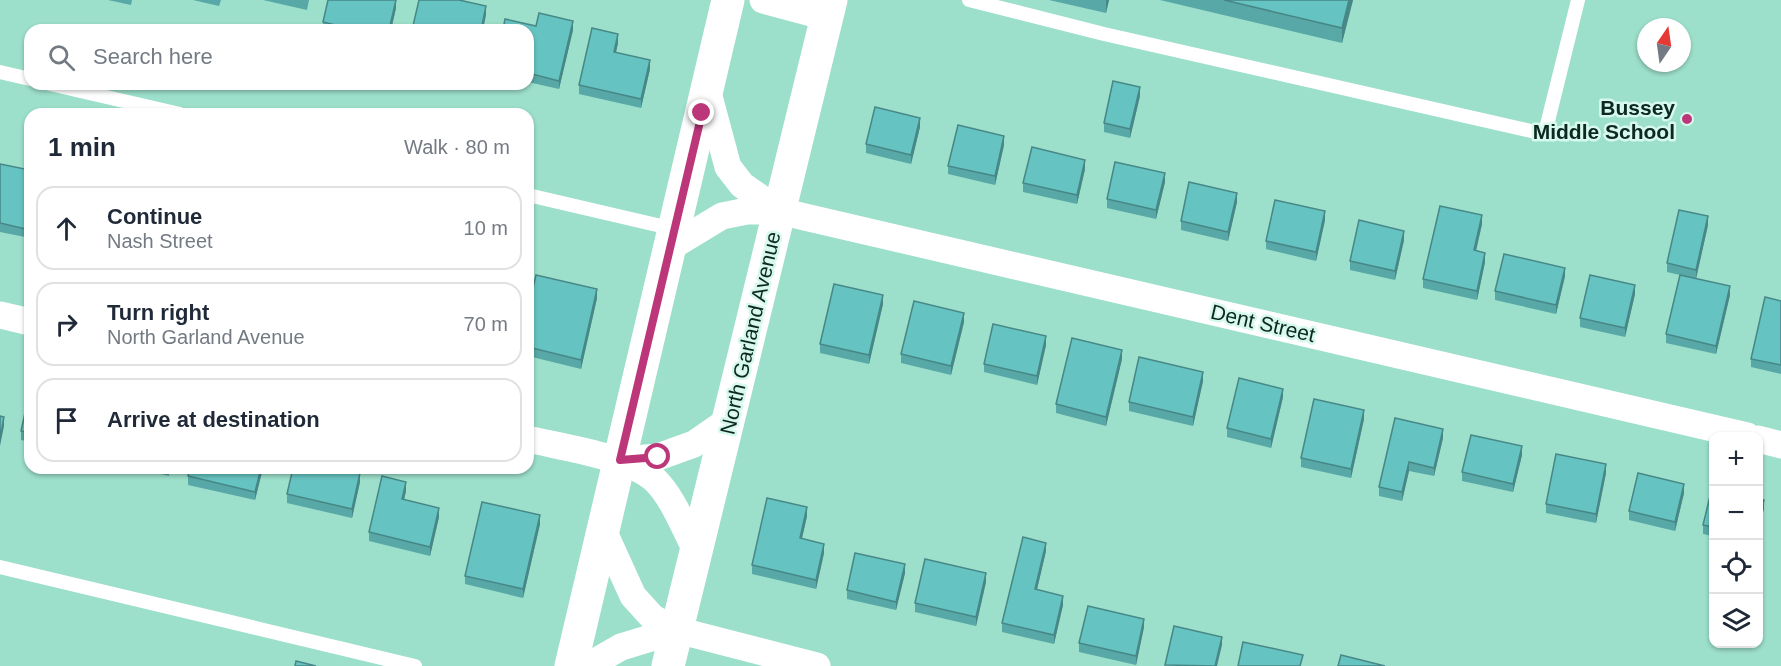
<!DOCTYPE html>
<meta charset="utf-8">
<style>
:root{--surface:#fff;--page:#f2f2f3;--text:#1f2937;--muted:#747a83;--line:#e0e1e3}
body{margin:0;font-family:Arial,sans-serif;background:var(--page);color:var(--text)}
.controls{position:absolute;right:18px;bottom:18px;display:grid;overflow:hidden;border-radius:12px;box-shadow:0 2px 4px #0004}
.controls button{width:54px;height:54px;display:grid;place-items:center;padding:0;border:0;border-bottom:2px solid var(--line);background:var(--surface);color:var(--text);font:30px sans-serif}
.compass{position:absolute;left:1637px;top:18px;width:54px;height:54px;border-radius:50%;background:var(--surface);box-shadow:0 2px 4px #0004;rotate:13deg}
.stop{position:absolute;width:18px;height:18px;margin:-14px;border:4px solid #bc377a;border-radius:50%;background:#fff}
.stop.end{background:#bc377a;border-color:#fff;box-shadow:0 2px 6px #0008}
.list{margin:0;padding:0;list-style:none}
h2{display:flex;justify-content:space-between;align-items:center;height:78px;margin:0;padding:0 24px;font-size:26px}
h2 small{font-size:20px;font-weight:400;color:var(--muted)}
.list li{display:grid;grid-template-columns:39px 1fr auto;gap:18px;align-items:center;box-sizing:border-box;height:84px;margin:0 12px 12px;padding:0 12px;border:2px solid var(--line);border-radius:18px}
.list b{display:block;font-size:22px;white-space:nowrap}
.list p{margin:0;font-size:20px;white-space:nowrap;color:var(--muted)}
.list em{font-size:20px;font-style:normal;color:var(--muted)}
.icon{flex:none;width:33px;height:33px;fill:none;stroke:currentColor;stroke-width:2;stroke-linecap:round;stroke-linejoin:round}
.map{position:relative;flex:none;width:1781px;height:666px;overflow:hidden}
.search{position:absolute;background:var(--surface);box-shadow:0 2px 4px #0004;left:24px;top:24px;width:510px;height:66px;display:flex;align-items:center;gap:15px;box-sizing:border-box;padding:0 21px;border-radius:18px;color:var(--muted);font-size:22px}
.panel{position:absolute;background:var(--surface);box-shadow:0 2px 4px #0004;left:24px;top:108px;width:510px;height:366px;border-radius:18px}
.map>svg:first-child{display:block}
.lines{fill:none;stroke-linecap:round;stroke-linejoin:round}
.service{stroke:#fff;stroke-width:14}
.minor{stroke:#fff;stroke-width:27}
.secondary{stroke:#fff;stroke-width:33}
.wall{fill:#57a8a6}
.shaded-wall{fill:#478887}
.building{fill:#65c3c1;stroke:#478887;stroke-width:1.5}
.route{stroke:#bc377a;stroke-width:8}
.poi-dot{fill:#bc377a;stroke:#d7f8ed;stroke-width:2}
.labels{text-anchor:middle;dominant-baseline:central;stroke-width:5;stroke-linejoin:round;paint-order:stroke}
.poi-label{font-size:21px;font-weight:bold;fill:#0c2821;stroke:#d7f8ed;text-anchor:end}
.street-label{font-size:21px;fill:#0c2821;stroke:#d7f8ed}
</style>
<div class="map">
<svg width="1781" height="666" viewBox="0 0 1781 666">
<rect width="100%" height="100%" fill="#9cdfca"/>
<g class="lines">
<g class="service">
<polyline points="969,0 1104,34 1540,133 1546,129 1578,0"/>
<polyline points="0,72 30,79"/>
<polyline points="50,84 180,114"/>
<polyline points="528,195 674,229"/>
<polyline points="0,567 415,666"/>
</g>
<g class="minor">
<polyline points="763,0 826,17"/>
<polyline points="707,89 728,167 742,185 779,211"/>
<polyline points="669,248 722,216 747,211 779,211 1747,436"/>
<polyline points="0,315 30,322"/>
<path d="M528,439C561,447 631,457 655,480C674,499 684,528 697,552"/>
<polyline points="1758,439 1781,445"/>
<polyline points="620,460 658,457 694,444 730,419"/>
<polyline points="603,530 633,596 653,618 677,630 817,666"/>
<polyline points="588,666 621,647 677,630"/>
</g>
<g class="secondary">
<polyline points="571,666 728,0"/>
<polyline points="668,666 831,0"/>
</g>
</g>
<g class="wall">
<polygon points="108,0 132,0 131,5"/>
<polygon points="193,0 221,0 219,6"/>
<polygon points="263,0 309,0 307,10"/>
<polygon points="1049,0 1109,0 1106,13"/>
<polygon points="1160,0 1353,0 1342,43"/>
<polygon points="396,8 391,30 323,30 323,22"/>
<polygon points="528,30 573,30 559,89 528,82"/>
<polygon points="618,43 616,52 650,69 641,108 579,94 579,85"/>
<polygon points="1140,96 1130,138 1104,132 1104,123"/>
<polygon points="920,127 911,164 866,153 866,144"/>
<polygon points="1004,145 995,185 948,174 948,166"/>
<polygon points="0,164 30,170 30,238 0,232"/>
<polygon points="1085,169 1077,204 1023,192 1023,183"/>
<polygon points="1165,182 1156,219 1107,208 1107,199"/>
<polygon points="1237,202 1228,241 1181,230 1181,221"/>
<polygon points="1325,220 1316,261 1266,249 1266,241"/>
<polygon points="1482,224 1476,251 1485,262 1477,300 1423,288 1423,279"/>
<polygon points="1708,225 1696,278 1730,295 1716,354 1666,343 1666,334 1680,275 1667,272 1667,263"/>
<polygon points="1404,240 1395,280 1350,270 1350,261"/>
<polygon points="1565,276 1556,314 1495,300 1495,291"/>
<polygon points="1635,294 1625,337 1580,327 1580,318"/>
<polygon points="597,298 581,369 528,356 528,310"/>
<polygon points="1781,301 1781,374 1751,367 1751,359"/>
<polygon points="883,304 869,364 820,353 820,344"/>
<polygon points="964,322 951,375 901,363 901,354"/>
<polygon points="1046,345 1037,385 984,372 984,364"/>
<polygon points="1122,359 1106,426 1056,413 1056,404"/>
<polygon points="1203,381 1193,426 1129,411 1129,402"/>
<polygon points="30,395 30,442 21,440 21,431"/>
<polygon points="1283,397 1271,448 1227,437 1227,428"/>
<polygon points="1364,419 1351,478 1301,467 1301,458"/>
<polygon points="1443,429 1443,438 1434,476 1409,471 1402,501 1379,496 1379,487"/>
<polygon points="1522,455 1513,492 1462,481 1462,472"/>
<polygon points="136,468 170,468 169,476"/>
<polygon points="190,468 263,468 255,500 188,485 188,476"/>
<polygon points="1606,473 1596,523 1546,513 1546,504"/>
<polygon points="360,482 352,518 287,503 287,494"/>
<polygon points="1713,488 1713,536 1703,534 1703,525"/>
<polygon points="406,491 404,500 439,517 430,556 369,541 369,532"/>
<polygon points="1684,493 1675,531 1629,520 1629,511"/>
<polygon points="807,516 802,538 824,553 816,589 752,574 752,565"/>
<polygon points="540,524 523,598 465,584 465,576"/>
<polygon points="1046,551 1037,589 1063,605 1054,644 1002,632 1002,623"/>
<polygon points="905,573 896,610 847,599 847,590"/>
<polygon points="986,582 976,626 915,612 915,603"/>
<polygon points="1144,627 1136,665 1079,652 1079,643"/>
</g>
<g class="shaded-wall">
<polygon points="396,0 396,8 391,30 389,30"/>
<polygon points="1106,0 1109,0 1106,13"/>
<polygon points="1349,0 1353,0 1342,43 1342,28"/>
<polygon points="486,6 486,15 483,30 481,30"/>
<polygon points="573,21 573,30 559,89 559,81"/>
<polygon points="618,34 618,43 614,61 614,52"/>
<polygon points="650,60 650,69 641,108 641,99"/>
<polygon points="1140,87 1140,96 1130,138 1130,129"/>
<polygon points="920,118 920,127 911,164 911,155"/>
<polygon points="1004,136 1004,145 995,185 995,176"/>
<polygon points="1085,160 1085,169 1077,204 1077,195"/>
<polygon points="1165,173 1165,182 1156,219 1156,210"/>
<polygon points="1237,193 1237,202 1228,241 1228,232"/>
<polygon points="1325,211 1325,220 1316,261 1316,252"/>
<polygon points="1482,215 1482,224 1474,259 1474,250"/>
<polygon points="1708,216 1708,225 1696,279 1696,270"/>
<polygon points="1404,231 1404,240 1395,280 1395,271"/>
<polygon points="1485,253 1485,262 1477,300 1477,291"/>
<polygon points="1565,268 1565,276 1556,314 1556,305"/>
<polygon points="1635,285 1635,294 1625,337 1625,328"/>
<polygon points="1730,286 1730,295 1716,354 1716,346"/>
<polygon points="597,289 597,298 581,369 581,360"/>
<polygon points="883,295 883,304 869,364 869,355"/>
<polygon points="964,313 964,322 951,375 951,366"/>
<polygon points="1046,336 1046,345 1037,385 1037,376"/>
<polygon points="1122,350 1122,359 1106,426 1106,417"/>
<polygon points="1203,372 1203,381 1193,426 1193,417"/>
<polygon points="1283,389 1283,397 1271,448 1271,439"/>
<polygon points="1364,410 1364,419 1351,478 1351,469"/>
<polygon points="4,417 4,426 0,446 0,438"/>
<polygon points="1443,429 1443,438 1434,476 1434,468"/>
<polygon points="1522,446 1522,455 1513,492 1513,484"/>
<polygon points="1409,462 1409,471 1402,501 1402,492"/>
<polygon points="1606,464 1606,473 1596,523 1596,514"/>
<polygon points="261,468 263,468 255,500 255,492"/>
<polygon points="360,473 360,482 352,518 352,509"/>
<polygon points="406,482 406,491 402,508 402,499"/>
<polygon points="1684,484 1684,493 1675,531 1675,522"/>
<polygon points="1764,500 1764,509 1758,533 1758,524"/>
<polygon points="807,507 807,516 800,547 800,538"/>
<polygon points="439,508 439,517 430,556 430,547"/>
<polygon points="540,515 540,524 523,598 523,589"/>
<polygon points="1046,543 1046,551 1035,598 1035,589"/>
<polygon points="824,544 824,553 816,589 816,580"/>
<polygon points="905,564 905,573 896,610 896,602"/>
<polygon points="986,573 986,582 976,626 976,617"/>
<polygon points="1063,596 1063,605 1054,644 1054,635"/>
<polygon points="1144,619 1144,627 1136,665 1136,656"/>
<polygon points="1222,637 1222,645 1217,666 1215,666"/>
</g>
<g class="building">
<polygon points="328,0 396,0 389,30 356,30 323,22"/>
<polygon points="419,0 459,0 486,6 481,30 412,30"/>
<polygon points="1224,0 1349,0 1342,28"/>
<polygon points="539,13 573,21 559,81 528,73 528,30 503,30 505,19 536,26"/>
<polygon points="592,28 618,34 614,52 650,60 641,99 579,85"/>
<polygon points="1113,81 1140,87 1130,129 1104,123"/>
<polygon points="875,107 920,118 911,155 866,144"/>
<polygon points="958,125 1004,136 995,176 948,166"/>
<polygon points="1032,147 1085,160 1077,195 1023,183"/>
<polygon points="1115,162 1165,173 1156,210 1107,199"/>
<polygon points="0,164 30,170 30,230 0,223"/>
<polygon points="1189,182 1237,193 1228,232 1181,221"/>
<polygon points="1275,200 1325,211 1316,252 1266,241"/>
<polygon points="1440,206 1482,215 1474,250 1485,253 1477,291 1423,279"/>
<polygon points="1679,210 1708,216 1696,270 1667,263"/>
<polygon points="1359,220 1404,231 1395,271 1350,261"/>
<polygon points="1504,254 1565,268 1556,305 1495,291"/>
<polygon points="536,275 597,289 581,360 528,347 528,310"/>
<polygon points="1590,275 1635,285 1625,328 1580,318"/>
<polygon points="1680,275 1730,286 1716,346 1666,334"/>
<polygon points="834,284 883,295 869,355 820,344"/>
<polygon points="1765,297 1781,301 1781,365 1751,359"/>
<polygon points="914,301 964,313 951,366 901,354"/>
<polygon points="993,324 1046,336 1037,376 984,364"/>
<polygon points="1072,338 1122,350 1106,417 1056,404"/>
<polygon points="1139,357 1203,372 1193,417 1129,402"/>
<polygon points="1239,378 1283,389 1271,439 1227,428"/>
<polygon points="29,395 30,395 30,433 21,431"/>
<polygon points="1314,399 1364,410 1351,469 1301,458"/>
<polygon points="0,416 4,417 0,438"/>
<polygon points="1395,418 1443,429 1434,468 1409,462 1402,492 1379,487"/>
<polygon points="1471,435 1522,446 1513,484 1462,472"/>
<polygon points="1556,454 1606,464 1596,514 1546,504"/>
<polygon points="190,468 261,468 255,492 188,476"/>
<polygon points="293,468 339,468 360,473 352,509 287,494"/>
<polygon points="1638,473 1684,484 1675,522 1629,511"/>
<polygon points="382,476 406,482 402,499 439,508 430,547 369,532"/>
<polygon points="1712,488 1713,488 1713,527 1703,525"/>
<polygon points="767,498 807,507 800,538 824,544 816,580 752,565"/>
<polygon points="1758,498 1764,500 1758,524"/>
<polygon points="482,502 540,515 523,589 465,576"/>
<polygon points="1023,537 1046,543 1035,589 1063,596 1054,635 1002,623"/>
<polygon points="855,553 905,564 896,602 847,590"/>
<polygon points="925,559 986,573 976,617 915,603"/>
<polygon points="1088,606 1144,619 1136,656 1079,643"/>
<polygon points="1174,626 1222,637 1215,666 1165,665"/>
<polygon points="1243,642 1303,655 1300,666 1238,666"/>
<polygon points="1341,655 1385,666 1338,666"/>
<polygon points="296,661 316,666 295,666"/>
</g>
<g class="lines">
<polyline class="route" points="658,457 620,460 702,113"/>
</g>
<circle class="poi-dot" cx="1687" cy="119" r="6"/>
<g class="labels">
<g class="poi-label">
<text x="1675" y="107">Bussey<tspan x="1675" dy="24">Middle School</tspan></text>
</g>
<g class="street-label">
<text transform="translate(1263 323) rotate(13)">Dent Street</text>
<text transform="translate(750 333) rotate(-77)">North Garland Avenue</text>
</g>
</g>
</svg>
<div class="controls">
<button>+</button>
<button>−</button>
<button><svg class="icon" aria-label="locate" viewBox="0 0 24 24"><circle cx="12" cy="12" r="6"/><path d="M12 2v4M12 18v4M2 12h4M18 12h4"/></svg></button>
<button><svg class="icon" aria-label="layers" viewBox="0 0 24 24"><path d="M12 4l9 5-9 5-9-5zM3 14l9 5 9-5"/></svg></button>
</div>
<svg class="compass" viewBox="-18 -18 36 36"><path d="M0-13l5 13h-10z" fill="#e53935"/><path d="M0 13l5-13h-10z" fill="#747a83"/></svg>
<div class="stop" style="left:658px;top:457px"></div>
<div class="stop end" style="left:702px;top:113px"></div>
<div class="search"><svg class="icon" aria-label="search" viewBox="0 0 24 24"><circle cx="10" cy="10" r="6"/><path d="M15 15l6 6"/></svg>Search here</div>
<section class="panel">
<h2>1 min<small>Walk · 80 m</small></h2>
<ul class="list">
<li><svg class="icon" aria-label="ahead" viewBox="0 0 24 24"><path d="M12 20V5M6 11l6-6 6 6"/></svg><div><b>Continue</b><p>Nash Street</p></div><em>10 m</em></li>
<li><svg class="icon" aria-label="right" viewBox="0 0 24 24"><path d="M7 20v-9h11M14 6l5 5-5 5"/></svg><div><b>Turn right</b><p>North Garland Avenue</p></div><em>70 m</em></li>
<li><svg class="icon" aria-label="arrive" viewBox="0 0 24 24"><path d="M6 21V4h12l-3 4 3 4H6"/></svg><div><b>Arrive at destination</b></div></li>
</ul>
</section>
</div>
